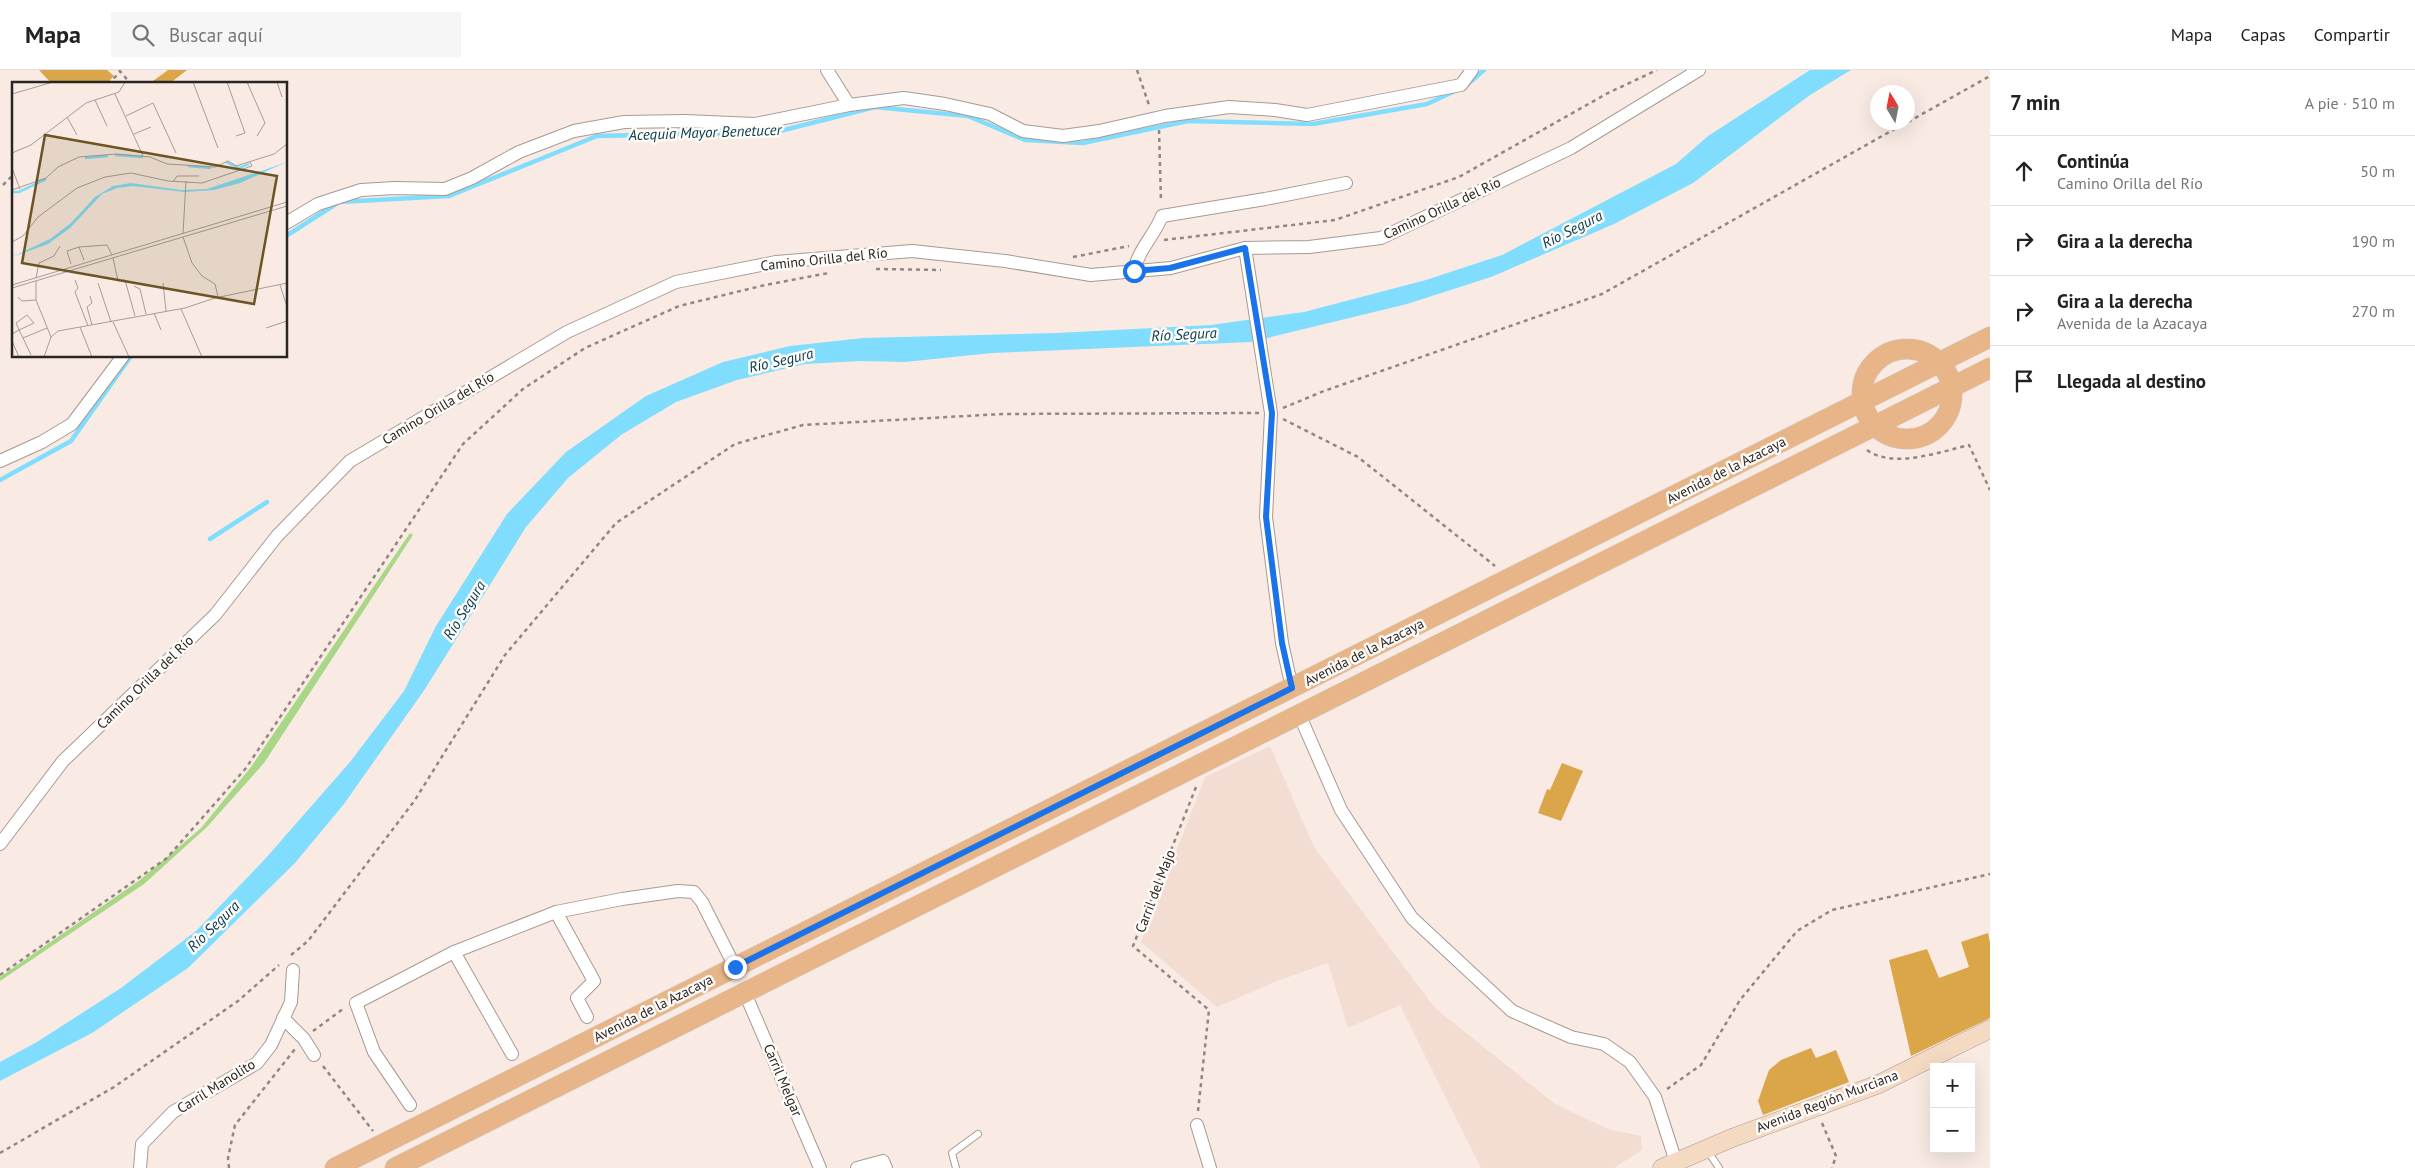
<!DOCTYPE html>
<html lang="es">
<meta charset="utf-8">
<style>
:root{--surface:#fff;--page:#f6f6f6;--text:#222;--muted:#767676;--line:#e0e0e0}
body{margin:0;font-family:"PT Sans",sans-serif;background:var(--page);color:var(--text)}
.controls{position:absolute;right:15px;bottom:15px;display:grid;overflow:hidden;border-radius:0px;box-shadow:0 5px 20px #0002}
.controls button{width:45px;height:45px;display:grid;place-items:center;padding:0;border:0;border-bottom:1px solid var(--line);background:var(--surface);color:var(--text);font:25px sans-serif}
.compass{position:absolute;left:1870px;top:15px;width:45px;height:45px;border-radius:50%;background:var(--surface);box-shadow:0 5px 20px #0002;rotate:350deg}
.stop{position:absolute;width:15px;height:15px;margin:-11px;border:4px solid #1a73e8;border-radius:50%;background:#fff}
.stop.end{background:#1a73e8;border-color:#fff;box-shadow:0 1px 5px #0008}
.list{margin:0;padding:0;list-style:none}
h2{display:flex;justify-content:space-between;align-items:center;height:65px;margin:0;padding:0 20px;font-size:21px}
h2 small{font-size:16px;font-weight:400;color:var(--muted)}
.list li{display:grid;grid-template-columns:32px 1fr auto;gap:15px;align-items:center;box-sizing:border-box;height:70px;padding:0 20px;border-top:1px solid var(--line)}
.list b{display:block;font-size:19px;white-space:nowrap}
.list p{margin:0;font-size:16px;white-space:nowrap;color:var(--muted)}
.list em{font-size:16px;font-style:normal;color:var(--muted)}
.icon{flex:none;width:28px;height:28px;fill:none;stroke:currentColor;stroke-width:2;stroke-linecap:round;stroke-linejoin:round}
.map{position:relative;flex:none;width:1990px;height:1098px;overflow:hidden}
header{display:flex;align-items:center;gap:30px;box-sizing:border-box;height:70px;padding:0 25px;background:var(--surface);border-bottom:1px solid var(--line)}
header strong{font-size:24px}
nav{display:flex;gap:28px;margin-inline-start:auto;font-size:18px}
.search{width:350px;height:45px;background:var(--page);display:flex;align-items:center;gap:12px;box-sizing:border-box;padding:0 18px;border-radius:0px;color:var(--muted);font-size:19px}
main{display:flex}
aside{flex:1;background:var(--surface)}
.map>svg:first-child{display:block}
.built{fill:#f3ddd2}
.green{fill:#aad787}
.water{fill:#80ddfd}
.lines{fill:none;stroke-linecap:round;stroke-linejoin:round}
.stream{stroke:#80ddfd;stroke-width:4.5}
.building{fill:#dba54a}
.lane-casing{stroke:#a79a93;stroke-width:8}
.street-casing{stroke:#a79a93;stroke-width:14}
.secondary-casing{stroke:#a79a93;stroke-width:19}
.primary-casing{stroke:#d0cfcf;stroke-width:21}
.path{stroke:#918782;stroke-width:2.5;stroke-dasharray:4 4;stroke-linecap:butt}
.lane{stroke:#fff;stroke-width:6}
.street{stroke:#fff;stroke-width:12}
.secondary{stroke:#f4dac3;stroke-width:18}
.primary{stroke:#e8b588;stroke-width:20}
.route{stroke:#1a73e8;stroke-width:6}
.labels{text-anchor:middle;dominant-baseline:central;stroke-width:5;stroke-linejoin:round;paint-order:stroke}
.street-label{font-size:14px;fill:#2b2623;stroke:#fefbf9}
.water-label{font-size:15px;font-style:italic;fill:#003b4c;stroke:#fefbf9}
.inset-river{fill:none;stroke:#80ddfd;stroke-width:2.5}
.inset-road{fill:none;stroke:#a79c97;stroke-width:1}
.view{fill:#6c5424;fill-opacity:0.15;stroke:#6c5424;stroke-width:2.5}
.inset-edge{fill:none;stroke:#2b2623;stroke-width:2.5}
</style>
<header>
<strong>Mapa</strong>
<div class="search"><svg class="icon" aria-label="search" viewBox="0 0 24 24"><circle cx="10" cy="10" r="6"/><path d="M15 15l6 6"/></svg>Buscar aquí</div>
<nav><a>Mapa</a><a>Capas</a><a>Compartir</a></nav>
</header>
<main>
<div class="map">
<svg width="1990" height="1098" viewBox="0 0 1990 1098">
<rect width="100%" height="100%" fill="#f9ebe4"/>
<polygon class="built" points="1270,676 1314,777 1435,938 1555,1034 1608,1059 1641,1066 1642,1080 1614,1098 1481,1098 1400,935 1348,958 1328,893 1277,911 1217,937 1141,872 1205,707"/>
<polygon class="green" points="410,463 413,465 264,693 207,757 144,814 0,911 0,907 140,810 201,758 251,697"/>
<polygon class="water" points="1810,0 1851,0 1810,25 1693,113 1614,154 1491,207 1407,234 1251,272 992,283 905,292 860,291 805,294 737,310 676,332 621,365 568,408 526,457 425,619 344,734 295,793 188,898 92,963 0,1011 0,992 37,972 121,918 196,861 265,789 350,692 404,621 436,556 507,444 566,382 646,326 723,292 790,276 863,268 1057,263 1211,255 1304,242 1426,210 1502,185 1676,94 1708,66"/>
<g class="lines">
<g class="stream">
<polyline points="1468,14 1484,0"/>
<polyline points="286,166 339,132 449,126 597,66 776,62 875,37 968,46 1025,70 1083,73 1188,51 1313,54 1427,34 1455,21"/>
<polyline points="0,410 71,371 131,286"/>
<polyline points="210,469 267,432"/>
</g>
</g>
<g class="building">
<polygon points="39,0 107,0 114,6 106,14 52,14"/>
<polygon points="168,0 187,0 169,14 149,14"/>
<polygon points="1562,693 1583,701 1561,751 1538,743 1547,719 1550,720"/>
<polygon points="1988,863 1990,873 1990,948 1911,986 1889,890 1927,879 1939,908 1969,897 1961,872"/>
<polygon points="1811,978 1816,988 1836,980 1849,1012 1763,1045 1758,1031 1769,1000 1781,990"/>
</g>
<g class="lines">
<defs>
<g id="lane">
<polyline points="1707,1080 1719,1098"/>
<polyline points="956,1098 952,1083 978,1064"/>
</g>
<g id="street">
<polyline points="827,0 849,35"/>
<polyline points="286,153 318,134 361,120 395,118 445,119 472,108 519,82 574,61 624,52 685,51 755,54 849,35 904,28 945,34 990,44 1023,61 1063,66 1099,61 1165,46 1229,37 1275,40 1307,45 1461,15 1472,0"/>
<polyline points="1245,178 1271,343 1266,447 1282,573 1292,618"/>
<path d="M1134,201C1138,180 1154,166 1162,146L1265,129L1346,113"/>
<polyline points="0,391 42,372 72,354 123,286"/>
<polyline points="1299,644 1341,740 1412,848 1512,941 1571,967 1604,974 1630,992 1655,1027 1676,1092"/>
<polyline points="0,774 63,691 215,545 277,466 350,391 567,262 676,212 776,192 912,181 1005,191 1091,205 1171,198 1245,178 1309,177 1381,168 1571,78 1699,0"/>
<polyline points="556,842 594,911 577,928 587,947"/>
<polyline points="745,923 820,1098"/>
<polyline points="283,948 304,969 314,985"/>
<polyline points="512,984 454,882 556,842 622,829 678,821 694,822 702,832 735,897"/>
<polyline points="410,1035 374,982 356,933 454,882"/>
<polyline points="1197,1055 1210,1098"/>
<polyline points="140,1098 142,1074 173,1042 257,993 271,975 291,932 293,900"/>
<polyline points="857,1098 883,1091 886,1098"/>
</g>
<polyline id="secondary" points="1662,1098 1732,1068 1879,1014 1990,959"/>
<g id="primary">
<circle cx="1907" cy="324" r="45"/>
<polyline points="335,1098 1990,267"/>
<polyline points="395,1098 1990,298"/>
</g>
</defs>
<use href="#lane" class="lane-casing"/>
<use href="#street" class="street-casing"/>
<use href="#secondary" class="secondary-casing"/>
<use href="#primary" class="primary-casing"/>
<g class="path">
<polyline points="119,0 131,14"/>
<polyline points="1137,0 1149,35"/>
<polyline points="108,14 120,2"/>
<polyline points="1908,52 1990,6"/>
<polyline points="1159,60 1161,132"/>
<polyline points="3,115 14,104"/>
<polyline points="1164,170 1335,150 1459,107 1608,23 1657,0"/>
<polyline points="1073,187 1129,176"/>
<polyline points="876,199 941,200"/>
<polyline points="1283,338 1324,321 1602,224 1907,52"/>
<polyline points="1283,349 1358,387 1495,496"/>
<path d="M1867,380C1893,399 1940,382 1969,375L1990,420"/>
<polyline points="1196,717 1133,876 1209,940 1198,1041"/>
<polyline points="291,885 308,871 415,730 505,585 616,453 735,374 803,355 1002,344 1259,343"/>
<polyline points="0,905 167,788 246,698 463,374 523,319 585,278 679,236 765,215 829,203"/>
<polyline points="313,961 343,939"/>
<polyline points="323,996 373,1061"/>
<polyline points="1667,1019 1701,995 1740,930 1797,861 1832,840 1990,804"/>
<polyline points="1822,1053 1836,1086 1832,1098"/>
<polyline points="0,1083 114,1017 238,931 279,895"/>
<polyline points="229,1098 228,1088 235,1055 295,979"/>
</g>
<use href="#lane" class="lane"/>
<use href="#street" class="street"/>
<use href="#secondary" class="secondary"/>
<use href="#primary" class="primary"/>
</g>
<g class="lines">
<polyline class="route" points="735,897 1292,618 1282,573 1266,447 1272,343 1245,178 1170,198 1134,201"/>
</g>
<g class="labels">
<g class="street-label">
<text transform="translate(1442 138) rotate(-25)">Camino Orilla del Río</text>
<text transform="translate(824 189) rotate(-6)">Camino Orilla del Río</text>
<text transform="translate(438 338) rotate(-31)">Camino Orilla del Río</text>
<text transform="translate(1726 400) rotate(-27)">Avenida de la Azacaya</text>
<text transform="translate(1364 582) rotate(-27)">Avenida de la Azacaya</text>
<text transform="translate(145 612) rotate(-44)">Camino Orilla del Río</text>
<text transform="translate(1155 821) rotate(-69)">Carril del Majo</text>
<text transform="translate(653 938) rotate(-27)">Avenida de la Azacaya</text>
<text transform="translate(783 1010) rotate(67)">Carril Melgar</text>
<text transform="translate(216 1016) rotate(-32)">Carril Manolito</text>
<text transform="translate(1827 1031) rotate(-21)">Avenida Región Murciana</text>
</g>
<g class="water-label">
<text transform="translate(705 62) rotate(-2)">Acequia Mayor Benetucer</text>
<text transform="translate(1572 159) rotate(-27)">Río Segura</text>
<text transform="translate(1184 264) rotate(-3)">Río Segura</text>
<text transform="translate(781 290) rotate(-13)">Río Segura</text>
<text transform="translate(464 540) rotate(-58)">Río Segura</text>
<text transform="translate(213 856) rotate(-44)">Río Segura</text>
</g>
</g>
<g transform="translate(12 12)">
<rect width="275" height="275" fill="#f9ebe4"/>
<path d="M275,80L228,101L202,108L173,110L121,104L105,106L90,112L58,146L36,162L0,175L38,157L59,141L83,115L101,104L119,101L169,108L195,107Z" fill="#80ddfd"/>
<path class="inset-river" d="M103,73L131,75M73,76L96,74M214,80L227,86L237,82M176,84L199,86M0,110H7L34,97"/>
<path class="inset-road" d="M181,0L206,66M215,0L233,51L224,54M235,0L253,41L245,54M265,0L270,15M0,12L41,0M103,12L131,74M83,18L95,44M114,34L141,21L164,71M55,35L65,53M122,52L139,45M0,71L19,63L74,21L107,10L113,0M0,86L8,107M161,100L165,94H187M0,108L34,96L46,85L67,75L104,72L138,75L155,82L203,85L216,79L224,84L262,72L275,62M171,152L174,99M171,155L180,181L190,194L203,202L206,215M0,160L11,154L26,135L65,106L93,95L119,91L156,99L190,101L240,84L238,80M101,176L106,199L113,198L123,234M72,178L67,165L95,163L100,173M59,182L55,169L67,165M24,196L27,181L42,174L48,164M63,198L66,206L63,210L76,244M24,199V218L39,255M86,201L99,240M151,201L154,229M0,203L275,120M268,203L275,225M122,204L128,207L134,232M0,206L275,124M78,214L80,221L75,225L80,243M6,215L10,219L24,218M169,227L190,275M142,231L149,248M101,240L117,275M68,245L80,275M254,246L275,239M0,252L7,248L22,241L15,233L4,241L7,248L11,256L19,273M11,256L35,246M0,259L7,275M32,275L39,255L46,249L173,226L203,216L275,201"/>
<path class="view" d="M33,53L265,94L242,222L10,181Z"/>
<rect width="275" height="275" class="inset-edge"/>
</g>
</svg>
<div class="controls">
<button>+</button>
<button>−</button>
</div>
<svg class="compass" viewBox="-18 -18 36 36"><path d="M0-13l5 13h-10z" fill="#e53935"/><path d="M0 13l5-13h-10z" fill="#767676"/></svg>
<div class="stop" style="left:1134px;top:201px"></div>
<div class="stop end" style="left:735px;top:897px"></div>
</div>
<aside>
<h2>7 min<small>A pie · 510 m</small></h2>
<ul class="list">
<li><svg class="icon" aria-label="ahead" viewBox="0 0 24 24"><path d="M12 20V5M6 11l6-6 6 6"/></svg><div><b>Continúa</b><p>Camino Orilla del Río</p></div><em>50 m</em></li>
<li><svg class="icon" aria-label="right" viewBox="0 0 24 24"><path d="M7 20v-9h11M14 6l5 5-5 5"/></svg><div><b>Gira a la derecha</b></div><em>190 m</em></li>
<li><svg class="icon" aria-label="right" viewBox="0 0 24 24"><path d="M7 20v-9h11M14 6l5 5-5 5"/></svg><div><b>Gira a la derecha</b><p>Avenida de la Azacaya</p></div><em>270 m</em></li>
<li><svg class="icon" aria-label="arrive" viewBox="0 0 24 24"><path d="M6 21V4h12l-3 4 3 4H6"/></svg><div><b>Llegada al destino</b></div></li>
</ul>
</aside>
</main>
